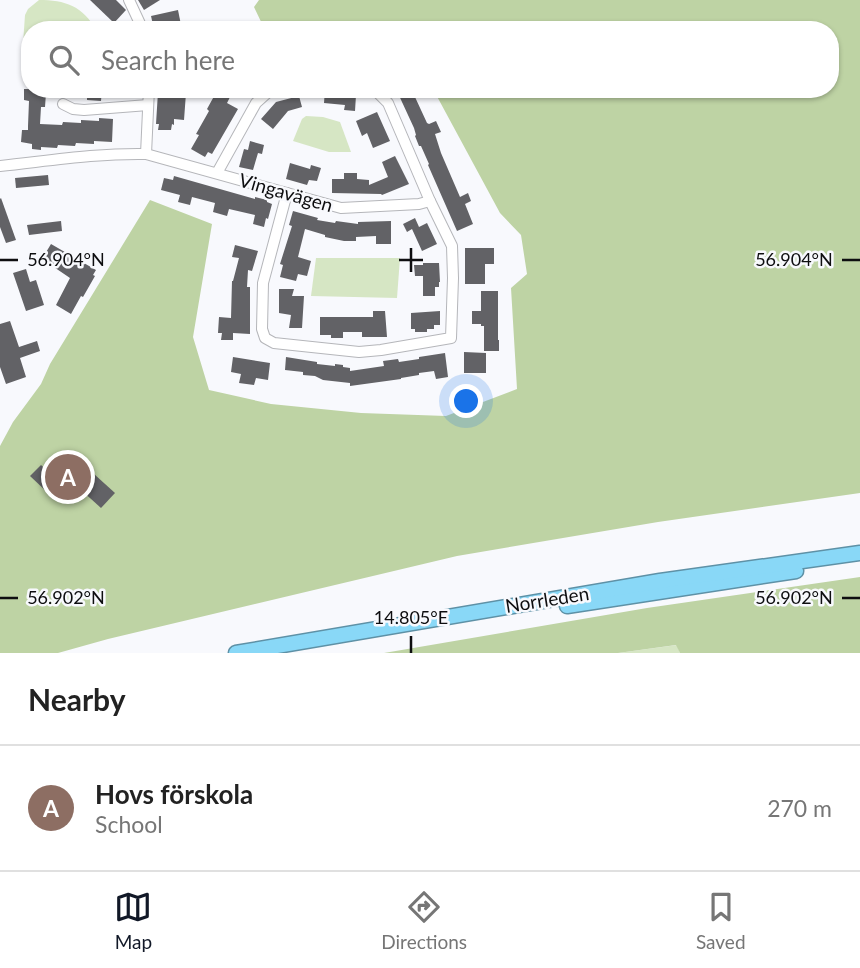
<!DOCTYPE html>
<meta charset="utf-8">
<style>
:root{--surface:#fff;--page:#f6f6f6;--text:#222;--muted:#767676;--line:#e0e0e0;--accent:#111827}
body{margin:0;font-family:Lato,sans-serif;background:var(--page);color:var(--text)}
.you{position:absolute;left:467px;top:402px;width:24px;height:24px;margin:-18px;border:5px solid #fff;border-radius:50%;background:#1a73e8;box-shadow:0 0 0 10px #1a73e833}
.badge{display:grid;place-items:center;width:46px;height:46px;border-radius:50%;background:var(--accent);color:#fff;font-size:23px;font-weight:700}
.pin{position:absolute;translate:-50% -50%;border:4px solid #fff;box-shadow:0 2px 7px #0006}
.list{margin:0;padding:0;list-style:none}
h2{display:flex;justify-content:space-between;align-items:center;height:91px;margin:0;padding:0 28px;font-size:30px}
h2 small{font-size:23px;font-weight:400;color:var(--muted)}
.list li{display:grid;grid-template-columns:46px 1fr auto;gap:21px;align-items:center;box-sizing:border-box;height:126px;padding:0 28px;border-top:2px solid var(--line)}
.list b{display:block;font-size:26px;white-space:nowrap}
.list p{margin:0;font-size:23px;white-space:nowrap;color:var(--muted)}
.list em{font-size:23px;font-style:normal;color:var(--muted)}
.icon{flex:none;width:38px;height:38px;fill:none;stroke:currentColor;stroke-width:2;stroke-linecap:round;stroke-linejoin:round}
.map{position:relative;flex:none;width:860px;height:653px;overflow:hidden}
.search{position:absolute;background:var(--surface);box-shadow:0 2px 5px #0004;left:21px;right:21px;top:21px;height:77px;display:flex;align-items:center;gap:18px;box-sizing:border-box;padding:0 24px;border-radius:28px;color:var(--muted);font-size:26px}
.sheet{height:217px;background:var(--surface)}
nav{display:flex;justify-content:space-around;align-items:center;box-sizing:border-box;height:98px;border-top:2px solid var(--line);background:var(--surface);font-size:19px;color:var(--muted)}
nav a{display:grid;justify-items:center;gap:4px}
nav .on{color:var(--accent)}
.map>svg:first-child{display:block}
.green{fill:#d6e6c4}
.forest{fill:#bed3a4}
.building{fill:#626266}
.lines{fill:none;stroke-linecap:round;stroke-linejoin:round}
.minor-casing{stroke:#b5b6ba;stroke-width:12}
.highway-casing{stroke:#5e91a6;stroke-width:17}
.minor{stroke:#fff;stroke-width:10}
.highway{stroke:#89d8f7;stroke-width:14}
.ticks{fill:none;stroke:#0e0e10;stroke-width:2.5}
.labels{text-anchor:middle;dominant-baseline:central;stroke-width:5;stroke-linejoin:round;paint-order:stroke}
.street-label{font-size:19px;fill:#0e0e10;stroke:#f8f9fd}
.ticks-label{font-size:18px;text-anchor:middle;fill:#0e0e10;stroke:#f8f9fd;stroke-width:5;stroke-linejoin:round;paint-order:stroke}
</style>
<div class="map">
<svg width="860" height="653" viewBox="0 0 860 653">
<rect width="100%" height="100%" fill="#f8f9fd"/>
<g class="green">
<path d="M39,0C65,0 83,6 96,30H30V61H25L22,58L25,15L28,9Z"/>
<polygon points="306,116 323,117 340,122 351,152 329,152 293,141 302,119"/>
<polygon points="316,258 400,258 397,298 311,296"/>
<polygon points="677,645 680,653 618,653"/>
</g>
<g class="forest">
<polygon points="259,0 860,0 860,493 658,522 457,556 108,639 58,653 0,653 0,446 13,422 41,384 50,364 150,200 212,224 193,337 209,390 271,404 361,413 446,416 517,389 511,288 527,274 521,235 500,213 433,89 830,89 830,30 373,30 331,26 264,28 254,7"/>
<polygon points="860,577 860,653 680,653 676,645 618,653 384,653 647,608"/>
</g>
<g class="building">
<polygon points="90,0 116,0 126,10 114,23"/>
<polygon points="138,0 160,0 144,10"/>
<polygon points="178,10 182,30 156,30 153,25 151,16"/>
<polygon points="24,89 43,89 43,93 46,93 45,107 41,107 40,124 62,125 63,122 81,123 81,120 99,121 99,118 113,119 112,142 94,141 94,144 76,143 75,146 58,145 57,148 41,147 41,150 32,149 32,144 21,142 22,130 28,130 28,126 29,101 24,100"/>
<polygon points="81,89 102,89 101,101 87,100 87,97 81,97"/>
<polygon points="114,89 138,89 138,97 114,96"/>
<polygon points="161,89 173,89 173,93 186,93 184,120 174,119 174,125 172,124 171,130 158,130 159,124 156,124 158,92 160,92"/>
<polygon points="218,89 234,89 227,103 238,109 212,154 208,152 205,157 191,149 199,135 196,134 209,111 207,109"/>
<polygon points="325,89 348,89 347,94 356,95 355,111 344,110 345,105 324,103"/>
<polygon points="396,89 431,89 415,97 427,123 429,124 436,121 441,132 435,134 441,153 460,197 468,193 471,201 465,204 473,224 457,231 428,165 429,164 421,146 419,146 415,136 416,135 414,128"/>
<polygon points="299,96 302,107 288,111 273,129 261,119 276,102"/>
<polygon points="377,112 390,141 373,148 367,133 362,136 356,121"/>
<polygon points="250,141 264,145 262,154 258,153 253,170 239,167 244,149 248,150"/>
<polygon points="395,156 409,184 382,195 381,194 332,193 332,179 344,179 344,173 357,173 357,179 369,180 369,185 388,177 382,162"/>
<polygon points="290,163 310,169 311,165 321,168 317,181 309,180 307,185 286,179"/>
<polygon points="48,175 49,185 16,188 15,178"/>
<polygon points="174,176 255,199 255,197 267,200 267,202 272,204 268,219 266,218 264,227 253,224 255,215 229,209 227,216 213,212 215,203 192,197 190,205 178,202 180,195 161,190 164,178 173,180"/>
<polygon points="1,198 16,240 6,243 0,227 0,199"/>
<polygon points="293,211 318,218 317,220 335,223 336,221 358,224 358,222 391,221 391,244 376,244 376,236 356,237 356,241 344,241 325,237 325,235 305,229 298,257 311,261 307,276 298,274 296,281 280,277 283,265 280,264 292,226 289,225"/>
<polygon points="415,218 419,227 427,223 437,244 422,251 412,229 407,232 403,224"/>
<polygon points="61,221 62,231 29,235 27,225"/>
<polygon points="51,244 96,270 93,275 95,276 83,297 81,296 71,314 56,305 70,278 42,259"/>
<polygon points="235,245 258,251 252,271 248,270 247,287 250,287 250,334 233,333 233,340 221,340 222,333 218,333 219,317 231,318 232,281 233,281 239,258 232,257"/>
<polygon points="465,248 494,248 494,264 485,264 485,284 465,284"/>
<polygon points="423,263 439,263 440,282 439,282 439,287 435,287 435,296 423,296 423,276 415,276 414,265 423,265"/>
<polygon points="26,269 30,282 36,280 44,305 26,311 13,273"/>
<polygon points="279,289 294,289 292,296 304,296 302,328 289,328 291,315 279,313"/>
<polygon points="481,291 498,291 498,340 499,340 499,351 484,351 484,326 481,326 481,324 472,324 472,311 481,311"/>
<polygon points="373,311 385,311 387,337 362,337 362,332 343,332 343,338 331,338 331,335 320,335 320,317 373,317"/>
<polygon points="440,311 440,325 434,325 434,329 427,329 427,332 415,332 415,329 411,329 411,313"/>
<polygon points="10,321 19,347 37,341 40,351 20,358 26,377 6,384 0,367 0,324"/>
<polygon points="464,352 486,353 486,373 464,373"/>
<polygon points="445,353 448,377 436,379 434,371 419,373 419,375 401,378 401,379 350,386 350,383 323,380 315,376 303,375 303,372 285,370 286,357 317,362 317,364 335,366 335,364 343,365 343,367 350,368 350,371 384,366 383,361 398,359 399,362 419,359 419,357"/>
<polygon points="233,357 270,363 268,380 256,378 254,385 239,383 241,374 231,372"/>
<polygon points="41,465 59,482 48,493 30,476"/>
<polygon points="94,474 115,493 101,508 80,489"/>
</g>
<g class="lines">
<defs>
<g id="minor">
<polyline points="129,0 143,30"/>
<polyline points="63,104 73,109 84,110 148,105"/>
<polyline points="146,154 149,89"/>
<path d="M0,166C48,161 97,153 146,154L341,208L419,204L430,201"/>
<polyline points="217,173 256,103 266,94 274,89"/>
<polyline points="287,193 263,283 262,329 265,338 274,343 359,352 381,350 451,338 453,278 452,246 430,201 388,103 374,89"/>
</g>
<g id="highway">
<polyline points="567,606 796,571"/>
<polyline points="236,653 660,581 860,553"/>
</g>
</defs>
<use href="#minor" class="minor-casing"/>
<use href="#highway" class="highway-casing"/>
<use href="#minor" class="minor"/>
<use href="#highway" class="highway"/>
</g>
<path class="ticks" d="M411,248V272M0,260H18M399,260H423M842,260H860M0,598H18M842,598H860M411,636V653"/>
<g class="labels">
<g class="street-label">
<text transform="translate(286 192) rotate(16)">Vingavägen</text>
<text transform="translate(547 599) rotate(-9)">Norrleden</text>
</g>
</g>
<g class="ticks-label">
<text x="66" y="266">56.904°N</text>
<text x="794" y="266">56.904°N</text>
<text x="66" y="604">56.902°N</text>
<text x="794" y="604">56.902°N</text>
<text x="411" y="624">14.805°E</text>
</g>
</svg>
<div class="you"></div>
<div class="pin badge" style="left:68px;top:477px;background:#8d6e63">A</div>
<div class="search"><svg class="icon" aria-label="search" viewBox="0 0 24 24"><circle cx="10" cy="10" r="6"/><path d="M15 15l6 6"/></svg>Search here</div>
</div>
<section class="sheet">
<h2>Nearby<small></small></h2>
<ul class="list">
<li><span class="badge" style="background:#8d6e63">A</span><div><b>Hovs förskola</b><p>School</p></div><em>270 m</em></li>
</ul>
</section>
<nav>
<a class="on"><svg class="icon" aria-label="map" viewBox="0 0 24 24"><path d="M3 6l6-2 6 2 6-2v14l-6 2-6-2-6 2zM9 4v14M15 6v14"/></svg>Map</a>
<a><svg class="icon" aria-label="directions" viewBox="0 0 24 24"><path d="M12 3l9 9-9 9-9-9zM9 14v-3h6M13 9l2 2-2 2"/></svg>Directions</a>
<a><svg class="icon" aria-label="saved" viewBox="0 0 24 24"><path d="M7 4h10v16l-5-4-5 4z"/></svg>Saved</a>
</nav>
